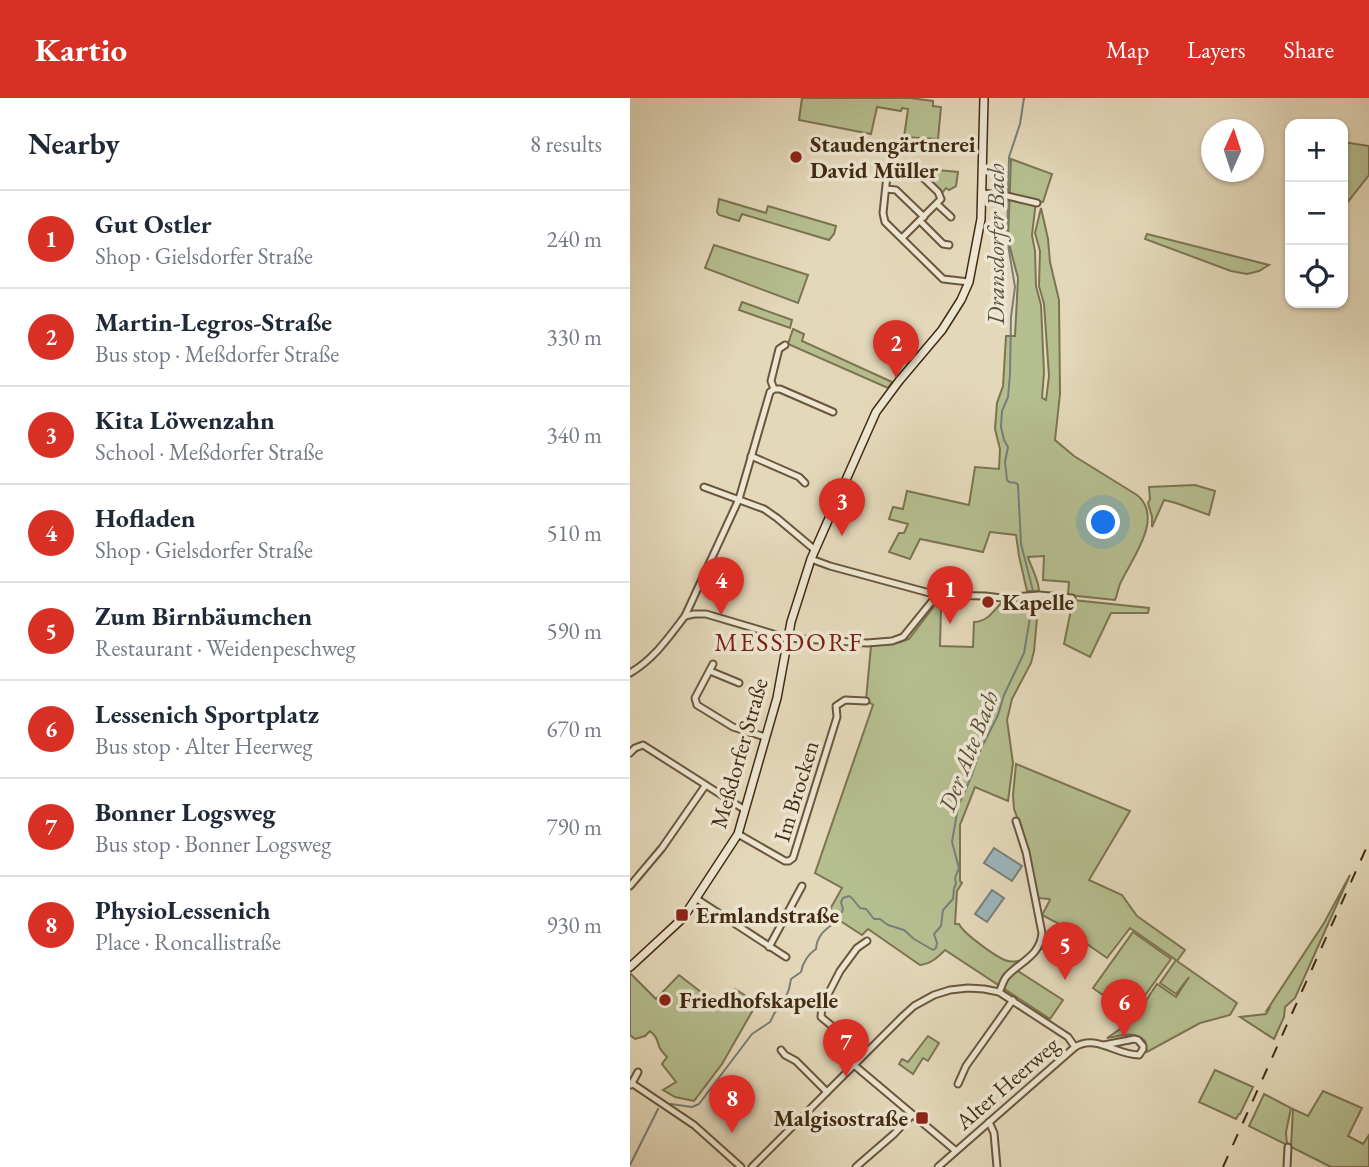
<!DOCTYPE html>
<meta charset="utf-8">
<style>
:root{--surface:#fff;--page:#f2f2f3;--text:#1f2937;--muted:#747a83;--line:#e0e1e3;--accent:#d93025}
body{margin:0;font-family:"EB Garamond",serif;background:var(--page);color:var(--text)}
.controls{position:absolute;right:21px;top:21px;display:grid;overflow:hidden;border-radius:14px;box-shadow:0 2px 5px #0004}
.controls button{width:63px;height:63px;display:grid;place-items:center;padding:0;border:0;border-bottom:2px solid var(--line);background:var(--surface);color:var(--text);font:35px sans-serif}
.compass{position:absolute;left:571px;top:21px;width:63px;height:63px;border-radius:50%;background:var(--surface);box-shadow:0 2px 5px #0004;rotate:3deg}
.you{position:absolute;left:474px;top:425px;width:24px;height:24px;margin:-18px;border:5px solid #fff;border-radius:50%;background:#1a73e8;box-shadow:0 0 0 10px #1a73e833}
.badge{display:grid;place-items:center;width:46px;height:46px;border-radius:50%;background:var(--accent);color:#fff;font-size:23px;font-weight:700}
.pin{position:absolute;translate:-50% -58px;filter:drop-shadow(0 2px 4px #0008)}
.pin::after{content:'';position:absolute;top:37px;width:24px;height:21px;background:inherit;clip-path:polygon(0 0,100% 0,50% 100%)}
.list{margin:0;padding:0;list-style:none}
h2{display:flex;justify-content:space-between;align-items:center;height:91px;margin:0;padding:0 28px;font-size:30px}
h2 small{font-size:23px;font-weight:400;color:var(--muted)}
.list li{display:grid;grid-template-columns:46px 1fr auto;gap:21px;align-items:center;box-sizing:border-box;height:98px;padding:0 28px;border-top:2px solid var(--line)}
.list b{display:block;font-size:26px;white-space:nowrap}
.list p{margin:0;font-size:23px;white-space:nowrap;color:var(--muted)}
.list em{font-size:23px;font-style:normal;color:var(--muted)}
.icon{flex:none;width:38px;height:38px;fill:none;stroke:currentColor;stroke-width:2;stroke-linecap:round;stroke-linejoin:round}
.map{position:relative;flex:none;width:739px;height:1069px;overflow:hidden}
header{display:flex;align-items:center;gap:42px;box-sizing:border-box;height:98px;padding:0 35px;background:var(--accent);color:#fff}
header strong{font-size:33px}
nav{display:flex;gap:38px;margin-inline-start:auto;font-size:24px}
main{display:flex}
aside{flex:1;background:var(--surface)}
.map>svg:first-child{display:block}
.green{fill:#b5be8f;stroke:#7c7451;stroke-width:2}
.water{fill:#9cb6bc;stroke:#787e78;stroke-width:2}
.lines{fill:none;stroke-linecap:round;stroke-linejoin:round}
.stream{stroke:#787e78;stroke-width:2}
.street-casing{stroke:#6b563d;stroke-width:9}
.secondary-casing{stroke:#432b13;stroke-width:10}
.street{stroke:#ede6d2;stroke-width:5}
.secondary{stroke:#ede6d2;stroke-width:7}
.rail{stroke:#432b13;stroke-width:2;stroke-dasharray:12 12;stroke-linecap:butt}
.poi-dot{fill:#8f2418;stroke:#ede6d2;stroke-width:2.5}
.labels{text-anchor:middle;dominant-baseline:central;stroke-width:7;stroke-linejoin:round;paint-order:stroke}
.poi-label{font-size:23px;font-weight:bold;fill:#432b13;stroke:#ede6d2;text-anchor:start}
.street-label{font-size:23px;fill:#432b13;stroke:#ede6d2}
.water-label{font-size:24px;font-style:italic;fill:#594e3d;stroke:#ede6d2}
.quarter-label{font-size:26px;letter-spacing:2px;fill:#7a1f14;stroke:#ede6d2}
</style>
<header>
<strong>Kartio</strong>
<nav><a>Map</a><a>Layers</a><a>Share</a></nav>
</header>
<main>
<aside>
<h2>Nearby<small>8 results</small></h2>
<ul class="list">
<li><span class="badge">1</span><div><b>Gut Ostler</b><p>Shop · Gielsdorfer Straße</p></div><em>240 m</em></li>
<li><span class="badge">2</span><div><b>Martin-Legros-Straße</b><p>Bus stop · Meßdorfer Straße</p></div><em>330 m</em></li>
<li><span class="badge">3</span><div><b>Kita Löwenzahn</b><p>School · Meßdorfer Straße</p></div><em>340 m</em></li>
<li><span class="badge">4</span><div><b>Hofladen</b><p>Shop · Gielsdorfer Straße</p></div><em>510 m</em></li>
<li><span class="badge">5</span><div><b>Zum Birnbäumchen</b><p>Restaurant · Weidenpeschweg</p></div><em>590 m</em></li>
<li><span class="badge">6</span><div><b>Lessenich Sportplatz</b><p>Bus stop · Alter Heerweg</p></div><em>670 m</em></li>
<li><span class="badge">7</span><div><b>Bonner Logsweg</b><p>Bus stop · Bonner Logsweg</p></div><em>790 m</em></li>
<li><span class="badge">8</span><div><b>PhysioLessenich</b><p>Place · Roncallistraße</p></div><em>930 m</em></li>
</ul>
</aside>
<div class="map">
<svg width="739" height="1069" viewBox="0 0 739 1069">
<rect width="100%" height="100%" fill="#e4d8ba"/>
<filter id="stains"><feTurbulence type="fractalNoise" baseFrequency=".00286" numOctaves="4"/><feColorMatrix values="0 0 0 0 .2 0 0 0 0 .09 0 0 0 0 .02 0 0 0 .5 -.17"/></filter>
<radialGradient id="worn" r=".72"><stop offset=".6" stop-color="#630" stop-opacity="0"/><stop offset="1" stop-color="#630" stop-opacity=".3"/></radialGradient>
<g class="green">
<polygon points="172,0 280,0 303,3 303,8 311,9 308,41 274,39 278,11 272,10 271,13 247,9 241,36 169,22"/>
<polygon points="713,44 739,48 739,77 713,110"/>
<path d="M381,61L422,76L413,104L406,103L402,137L405,153L406,188L411,207L414,275L412,300L416,302L419,278L414,206L409,188L410,153L405,135L411,110L418,141L420,164L429,202L430,296L425,342L444,358L507,397C534,419 503,459 492,482C488,488 488,496 485,502L438,497L439,484L413,482L414,458L398,459C401,469 409,483 409,493H397L389,458L386,437L360,434L353,454L290,441L280,461L259,454L269,435H274L278,426L259,421L263,409L273,411L277,393L339,407L345,369L369,371L370,351L365,331L367,305L373,288L376,238H385L388,180L378,142Z"/>
<polygon points="285,70 328,74 326,88 319,92 316,90 312,95"/>
<polygon points="89,101 136,115 138,108 206,128 204,136 199,142 112,116 109,123 89,117 87,114"/>
<polygon points="517,136 639,167 629,173 617,176 601,173 515,141"/>
<polygon points="84,147 178,177 168,205 75,170"/>
<polygon points="112,204 162,222 160,230 109,212"/>
<polygon points="163,231 174,236 172,243 262,284 258,290 158,246"/>
<polygon points="565,387 585,393 579,417 546,405 534,402 522,429 522,419 518,405 520,401 519,389"/>
<path d="M409,499L404,553L401,565L382,601L377,622L383,665L378,703L345,689L330,727V783L332,785L327,793L325,826H329C333,835 368,861 378,863C382,864 386,863 390,863L388,873L433,902L420,921L315,852C308,859 301,866 290,867L238,831L232,837L198,815L212,790L185,775L243,607L236,602L241,548L270,544L279,541L309,502L311,510L310,548L343,549L344,524C359,523 363,513 373,503Z"/>
<polygon points="443,502 519,510 518,515 481,515 460,559 434,546"/>
<path d="M386,666L500,713L459,782L492,797L507,818L555,852L547,863L607,905L600,917L570,925L517,954L515,943C504,932 491,938 477,940L503,922L527,886L546,899L559,879L546,896L530,885L546,862L500,830L477,860L437,832V830L412,817L420,802L419,801L409,800L406,796L397,752L389,724L384,711L383,697Z"/>
<polygon points="720,777 665,900 655,909 654,919 644,941 610,919 636,916 639,911 637,912 694,825"/>
<polygon points="427,827 448,841 432,864 411,850"/>
<polygon points="503,834 541,861 501,917 463,890"/>
<path d="M0,875L26,901L49,877L89,908L105,891L127,905L92,966L64,1003L45,999L33,992L46,984L32,966L37,959C34,956 30,952 29,948C27,941 26,938 20,933L15,938L5,941L0,937Z"/>
<polygon points="298,938 309,945 298,963 293,960 283,976 269,966 272,961 278,964"/>
<polygon points="585,972 623,989 610,1016 609,1016 606,1021 569,1004"/>
<polygon points="693,993 732,1010 718,1038 733,1046 739,1037 739,1069 701,1069 661,1049 663,1011 678,1018"/>
<polygon points="634,996 661,1010 656,1034 657,1047 619,1028"/>
</g>
<g class="water">
<polygon points="364,750 392,768 382,783 354,765"/>
<polygon points="362,792 374,800 357,824 345,816"/>
</g>
<g class="lines">
<g class="stream">
<polyline points="378,95 379,59 390,26 394,0"/>
<path d="M41,1006L62,1009L69,1006L122,936L140,924L145,914L152,909L159,891L161,881L171,874C173,864 177,857 186,851C187,839 193,833 203,826L205,818L212,814L213,811L211,804L213,800L219,798L222,800L230,810L236,811L244,821H250L258,827L274,832L284,841L303,852L306,850L307,845L304,836L311,828L313,812L323,801L324,790L326,786L325,780L329,770L322,744L328,709L342,677L349,655L368,617L374,597L394,555L403,502V493L391,446L388,387L386,385L379,384L377,382L375,364L378,349L374,342L371,329L372,313L378,299L380,276L381,219L385,189L377,140L378,100"/>
<polyline points="0,1067 28,1011"/>
</g>
<defs>
<g id="street">
<polyline points="256,91 266,92 294,119"/>
<polyline points="352,95 373,97 407,105"/>
<polyline points="307,106 321,119"/>
<polyline points="290,123 313,146 319,147"/>
<polyline points="272,140 311,101 308,94 284,71 258,68 253,115 255,124 313,181 339,184"/>
<polyline points="144,291 141,283 149,251 155,247"/>
<polyline points="121,358 169,379 175,385"/>
<polyline points="74,389 134,411 147,420 185,452"/>
<polyline points="181,461 200,468 307,497 355,498 372,500 409,497 442,500"/>
<polyline points="55,518 109,401 140,294 144,291 150,291 203,314"/>
<polyline points="83,566 65,600 67,607 103,629 135,639"/>
<polyline points="80,573 109,585"/>
<path d="M0,575C24,561 39,539 55,518L64,516H76L157,540L237,545L262,543L273,539L307,497"/>
<polyline points="0,655 5,650 13,647 115,712"/>
<polyline points="108,736 155,763 159,763 163,760 207,619 206,608 215,602 236,603"/>
<polyline points="0,788 32,750 75,688"/>
<polyline points="67,801 156,859"/>
<polyline points="139,849 172,788"/>
<path d="M369,894C372,889 373,882 377,878C391,863 410,858 412,835L396,754L386,723"/>
<polyline points="151,952 155,957 166,963 197,994"/>
<polyline points="235,955 191,919 192,908 210,873 227,850 237,843"/>
<polyline points="224,967 326,1053"/>
<polyline points="3,986 64,1027 111,1069"/>
<polyline points="328,986 336,968 383,902"/>
<polyline points="1,987 8,974"/>
<polyline points="359,1024 364,1035 367,1069"/>
<polyline points="122,1069 273,918 284,908 304,897 320,892 338,890 354,891 369,894 438,939 445,949"/>
<polyline points="226,1069 264,1036 282,1017"/>
<path d="M308,1069L445,949C466,936 486,957 509,957L513,951V948L508,942L504,941L474,947"/>
<polyline points="657,1069 658,1049"/>
</g>
<polyline id="secondary" points="0,869 53,820 108,736 147,600 161,524 181,461 246,314 269,283 312,232 331,202 339,184 351,121 354,0"/>
</defs>
<use href="#street" class="street-casing"/>
<use href="#secondary" class="secondary-casing"/>
<use href="#street" class="street"/>
<use href="#secondary" class="secondary"/>
<polyline class="rail" points="593,1069 739,744"/>
</g>
<g class="poi-dot">
<circle cx="166" cy="59" r="7"/>
<circle cx="358" cy="504" r="7"/>
<rect x="45" y="810" width="14" height="14" rx="3.5"/>
<circle cx="35" cy="902" r="7"/>
<rect x="285" y="1013" width="14" height="14" rx="3.5"/>
</g>
<g class="labels">
<g class="poi-label">
<text x="180" y="46">Staudengärtnerei<tspan x="180" dy="26">David Müller</tspan></text>
<text x="372" y="504">Kapelle</text>
<text x="66" y="817">Ermlandstraße</text>
<text x="49" y="902">Friedhofskapelle</text>
<text x="278" y="1020" text-anchor="end">Malgisostraße</text>
</g>
<g class="street-label">
<text transform="translate(109 655) rotate(-74)">Meßdorfer Straße</text>
<text transform="translate(166 693) rotate(-73)">Im Brocken</text>
<text transform="translate(377 985) rotate(-41)">Alter Heerweg</text>
</g>
<g class="water-label">
<text transform="translate(365 146) rotate(-90)">Dransdorfer Bach</text>
<text transform="translate(338 653) rotate(-69)">Der Alte Bach</text>
</g>
<g class="quarter-label">
<text x="159" y="544">MESSDORF</text>
</g>
</g>
<rect width="100%" height="100%" filter="url(#stains)"/>
<rect width="100%" height="100%" fill="url(#worn)"/>
</svg>
<div class="controls">
<button>+</button>
<button>−</button>
<button><svg class="icon" aria-label="locate" viewBox="0 0 24 24"><circle cx="12" cy="12" r="6"/><path d="M12 2v4M12 18v4M2 12h4M18 12h4"/></svg></button>
</div>
<svg class="compass" viewBox="-18 -18 36 36"><path d="M0-13l5 13h-10z" fill="#e53935"/><path d="M0 13l5-13h-10z" fill="#747a83"/></svg>
<div class="you"></div>
<div class="pin badge" style="left:320px;top:526px">1</div>
<div class="pin badge" style="left:266px;top:280px">2</div>
<div class="pin badge" style="left:212px;top:438px">3</div>
<div class="pin badge" style="left:91px;top:517px">4</div>
<div class="pin badge" style="left:435px;top:882px">5</div>
<div class="pin badge" style="left:494px;top:939px">6</div>
<div class="pin badge" style="left:216px;top:979px">7</div>
<div class="pin badge" style="left:102px;top:1035px">8</div>
</div>
</main>
